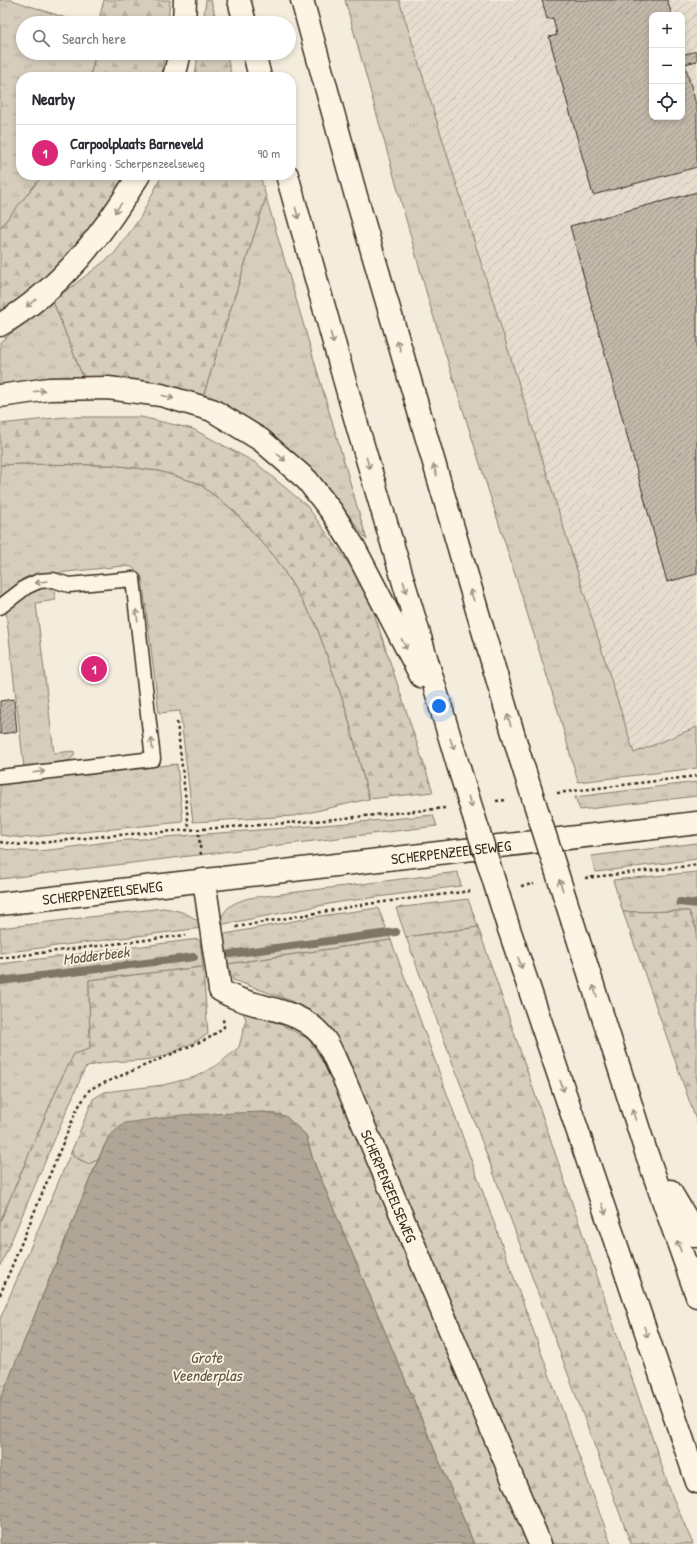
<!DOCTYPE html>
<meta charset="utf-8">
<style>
:root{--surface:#fff;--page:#f7f7f7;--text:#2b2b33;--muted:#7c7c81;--line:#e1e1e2;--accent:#db2777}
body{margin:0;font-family:"Patrick Hand",sans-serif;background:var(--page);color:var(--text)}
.controls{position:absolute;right:12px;top:12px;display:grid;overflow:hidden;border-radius:8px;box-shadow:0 2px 6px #0003}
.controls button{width:36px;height:36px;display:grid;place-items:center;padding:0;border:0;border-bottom:1px solid var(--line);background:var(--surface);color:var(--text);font:20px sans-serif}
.you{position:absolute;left:439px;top:706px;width:14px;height:14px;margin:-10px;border:3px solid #fff;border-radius:50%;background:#1a73e8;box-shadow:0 0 0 6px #1a73e833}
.badge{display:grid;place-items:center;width:26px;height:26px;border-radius:50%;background:var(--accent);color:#fff;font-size:13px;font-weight:700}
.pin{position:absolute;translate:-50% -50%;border:2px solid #fff;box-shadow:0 1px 4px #0006}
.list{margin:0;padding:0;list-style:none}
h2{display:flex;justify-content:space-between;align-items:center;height:52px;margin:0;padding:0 16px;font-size:17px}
h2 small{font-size:13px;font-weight:400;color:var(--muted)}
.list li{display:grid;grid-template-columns:26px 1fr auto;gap:12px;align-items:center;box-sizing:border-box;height:56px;padding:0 16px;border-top:1px solid var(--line)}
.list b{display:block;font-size:15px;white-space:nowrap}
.list p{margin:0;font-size:13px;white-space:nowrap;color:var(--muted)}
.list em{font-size:13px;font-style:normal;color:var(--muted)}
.icon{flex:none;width:22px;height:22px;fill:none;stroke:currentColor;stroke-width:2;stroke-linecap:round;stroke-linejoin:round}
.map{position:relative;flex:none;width:697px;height:1544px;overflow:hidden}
.search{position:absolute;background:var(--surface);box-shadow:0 2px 6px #0003;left:16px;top:16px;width:280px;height:44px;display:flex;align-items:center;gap:10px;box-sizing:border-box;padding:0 14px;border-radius:22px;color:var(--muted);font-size:15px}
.panel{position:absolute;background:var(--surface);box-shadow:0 2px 6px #0003;left:16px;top:72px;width:280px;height:108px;border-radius:16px}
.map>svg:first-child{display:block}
.industrial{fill:url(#industrial-furrows);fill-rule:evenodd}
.grass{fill:url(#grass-tufts);stroke:#887c6e}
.forest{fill:url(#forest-firs);stroke:#887c6e}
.water{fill:url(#water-ripples);stroke:#817466}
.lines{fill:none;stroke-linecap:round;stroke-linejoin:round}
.stream{stroke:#817466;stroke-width:8}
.building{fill:url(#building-hatch);stroke:#3b2a1e}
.service-casing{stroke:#3b2a1e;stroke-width:17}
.minor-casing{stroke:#3b2a1e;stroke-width:25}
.primary-casing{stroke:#3b2a1e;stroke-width:25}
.motorway-casing{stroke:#3b2a1e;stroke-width:25}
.path{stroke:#3b2a1e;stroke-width:2.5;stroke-dasharray:3 3;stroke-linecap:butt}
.service{stroke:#fcf5e5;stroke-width:14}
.minor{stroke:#fcf5e5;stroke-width:22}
.primary{stroke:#fcf5e5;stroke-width:22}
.motorway{stroke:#fcf5e5;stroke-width:22}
.motorway-bridge-casing{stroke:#3b2a1e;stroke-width:25;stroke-linecap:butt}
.motorway-bridge{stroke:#fcf5e5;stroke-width:22}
.oneway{stroke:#9c9082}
.labels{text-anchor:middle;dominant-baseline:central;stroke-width:3.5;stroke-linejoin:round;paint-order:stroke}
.street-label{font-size:15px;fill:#3b2a1e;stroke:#fcf5e5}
.water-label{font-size:16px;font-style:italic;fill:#645548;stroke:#fcf5e5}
</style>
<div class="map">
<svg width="697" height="1544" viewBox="0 0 697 1544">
<defs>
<pattern id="industrial-furrows" width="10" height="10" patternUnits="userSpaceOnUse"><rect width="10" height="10" fill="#e5ddce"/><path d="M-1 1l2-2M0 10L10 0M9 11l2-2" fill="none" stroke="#c5beb0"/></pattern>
<pattern id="grass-tufts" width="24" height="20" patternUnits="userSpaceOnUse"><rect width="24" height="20" fill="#d6cdbd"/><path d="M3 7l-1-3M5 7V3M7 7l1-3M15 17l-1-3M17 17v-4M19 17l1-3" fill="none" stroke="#b9b0a2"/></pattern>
<pattern id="forest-firs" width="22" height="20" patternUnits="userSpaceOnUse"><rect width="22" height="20" fill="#d6cdbd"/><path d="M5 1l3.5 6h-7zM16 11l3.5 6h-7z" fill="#b9b0a2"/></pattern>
<pattern id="water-ripples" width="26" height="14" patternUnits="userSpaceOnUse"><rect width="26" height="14" fill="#b0a596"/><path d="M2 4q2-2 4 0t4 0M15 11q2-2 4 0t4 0" fill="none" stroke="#90877a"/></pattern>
<pattern id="building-hatch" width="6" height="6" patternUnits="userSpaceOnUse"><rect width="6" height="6" fill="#c3b9aa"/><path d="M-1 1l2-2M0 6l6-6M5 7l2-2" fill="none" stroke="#a0978a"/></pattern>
</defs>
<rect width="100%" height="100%" fill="#f4eddd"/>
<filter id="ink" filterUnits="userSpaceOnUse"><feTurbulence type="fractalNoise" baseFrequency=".025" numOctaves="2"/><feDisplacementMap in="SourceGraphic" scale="8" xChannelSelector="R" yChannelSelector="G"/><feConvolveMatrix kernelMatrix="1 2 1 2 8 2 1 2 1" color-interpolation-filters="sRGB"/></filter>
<g filter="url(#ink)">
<path class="industrial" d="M397,0H697V727L633,754ZM652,15H682V117H652Z"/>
<g class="grass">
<polygon points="0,0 12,0 81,23 23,23 23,53 96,53 90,77 21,77 21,175 43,175 0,228"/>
<polygon points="345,0 399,0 634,753 697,727 697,768 578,782 558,711 429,302"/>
<polygon points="266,197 367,540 323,481 266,434 201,403"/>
<polygon points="53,301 84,380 0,388 0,342"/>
<polygon points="19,464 112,465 159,471 198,483 233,510 276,558 315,622 346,709 369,799 294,816 193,822 180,711 159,713 142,577 132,567 123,566 29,576 21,580 0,598 0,465"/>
<polygon points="46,588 54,591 56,600 36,603 54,753 74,751 74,756 66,763 24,768 6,612 6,608 32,589"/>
<polygon points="177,764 183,822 23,838 0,835 0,784"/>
<polygon points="697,782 697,796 580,810 575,797"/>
<path d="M433,815L437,826L0,879V848C33,857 82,844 117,841C223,832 328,826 433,815Z"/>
<polygon points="697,843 697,859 596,872 591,856"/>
<path d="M458,872L461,886L340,902L219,925C224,907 232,903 249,898Z"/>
<polygon points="697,872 697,931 689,911 623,912 613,880"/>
<polygon points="468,899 478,927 406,937 396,908"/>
<path d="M163,908C178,910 190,913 201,924L202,928L0,953V928Z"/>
<polygon points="378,908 391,940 228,964 224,963 220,935 320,916"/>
<polygon points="198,939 200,941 203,967 89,980 90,1049 62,1077 0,1222 0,964"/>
<polygon points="72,1150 73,1156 88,1164 98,1159 0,1401 0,1319"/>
</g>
<g class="forest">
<polygon points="104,0 170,0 168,23 98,23"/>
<polygon points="206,0 211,0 217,23 203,23"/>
<polygon points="96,53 164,53 162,77 90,77"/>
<polygon points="198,53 226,53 232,77 195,77"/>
<polygon points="43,175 125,175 105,213 54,273 0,315 0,228"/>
<polygon points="162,175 260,175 266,197 201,403 84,380 53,301 114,254 140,218"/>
<polygon points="65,417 141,417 193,429 256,463 307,506 365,586 433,792 369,799 346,709 315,622 276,558 233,510 198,483 159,471 112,465 19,464 0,465 0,424"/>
<polygon points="689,911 697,931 697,1123 623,912"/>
<polygon points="478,927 671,1493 693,1544 631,1544 406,937"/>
<polygon points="391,940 611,1544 550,1544 333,1033 318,1016 289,1000 233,980 228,964"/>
<path d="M203,967L208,1034C188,1046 167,1058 143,1060C123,1062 104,1060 85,1068L0,1267V1222L62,1077L74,1054L90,1049L89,980Z"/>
<polygon points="243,1012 270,1019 309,1039 334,1081 529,1544 474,1544 313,1160 306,1135 285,1116 264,1112 109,1136 98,1159 89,1164 73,1156 72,1150 93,1099 104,1092 163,1085 195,1077 219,1064 239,1047 246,1019"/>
</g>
<polygon class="water" points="264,1112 285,1116 306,1135 313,1160 474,1544 0,1544 0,1401 94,1169 109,1136 125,1123 182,1115"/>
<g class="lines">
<g class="stream">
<polyline points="680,902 697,904"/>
<polyline points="230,954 396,932"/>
<polyline points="0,981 194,957"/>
</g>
</g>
<g class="building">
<polygon points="542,0 667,0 672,15 652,15 652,117 682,117 682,54 697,108 697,167 593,195 549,37 557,35 553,18 547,19"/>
<polygon points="697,51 697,61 685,64 682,55"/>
<polygon points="697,192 697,574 667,582 570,226"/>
<polygon points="14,699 17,732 0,734 0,701"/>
</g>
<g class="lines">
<defs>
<polyline id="service" points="0,607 26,587 39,581 53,580 69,585 133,579 153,759 0,777"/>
<g id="minor">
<path id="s1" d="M204,880L220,990C253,1011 301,1005 325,1040C332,1050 336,1063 342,1074L540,1544"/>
</g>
<g id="primary">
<path id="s2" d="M0,904L697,823"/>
</g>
<g id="motorway">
<polyline points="239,0 245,23"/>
<polyline points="302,0 356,196 520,757"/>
<polyline points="184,23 185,0"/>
<polyline points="254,53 260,77"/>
<polyline points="174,77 180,53"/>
<polyline points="287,175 359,432 458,765"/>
<path d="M0,325C60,290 104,233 139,175"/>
<polyline points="0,396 49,389 108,388 161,395 212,410 261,440 307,480 332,512 354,547 421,676"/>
<polyline points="573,923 646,1152 697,1296"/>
<polyline points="508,926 697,1482"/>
<polyline points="670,1191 697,1236"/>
</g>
</defs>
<use href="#service" class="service-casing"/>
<use href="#minor" class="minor-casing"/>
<use href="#primary" class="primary-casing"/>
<use href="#motorway" class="motorway-casing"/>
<g class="path">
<polyline points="177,722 189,829"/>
<polyline points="557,793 697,776"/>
<polyline points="496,801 507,800"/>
<polyline points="198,828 201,855"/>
<polyline points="0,842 22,845 104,836 315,821 445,808"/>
<polyline points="585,878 697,865"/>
<polyline points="521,886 534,884"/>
<polyline points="236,927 367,904 471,891"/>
<polyline points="0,958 186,935"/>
<polyline points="0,1295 77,1109 90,1089 209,1038 224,1027 223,1019"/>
</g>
<use href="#service" class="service"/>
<use href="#minor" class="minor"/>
<use href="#primary" class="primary"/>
<use href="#motorway" class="motorway"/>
<defs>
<g id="motorway-bridge">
<polyline points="520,757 573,923"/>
<polyline points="458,765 508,926"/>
</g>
</defs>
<use href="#motorway-bridge" class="motorway-bridge-casing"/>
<use href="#motorway-bridge" class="motorway-bridge"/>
</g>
<defs><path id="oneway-shaft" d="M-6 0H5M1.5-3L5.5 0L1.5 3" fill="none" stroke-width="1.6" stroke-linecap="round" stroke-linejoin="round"/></defs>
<g class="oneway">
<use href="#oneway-shaft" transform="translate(118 208) rotate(126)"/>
<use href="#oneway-shaft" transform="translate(297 213) rotate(75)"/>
<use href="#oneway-shaft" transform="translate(31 303) rotate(142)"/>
<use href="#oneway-shaft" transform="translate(332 338) rotate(74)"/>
<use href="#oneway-shaft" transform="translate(399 346) rotate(-106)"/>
<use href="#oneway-shaft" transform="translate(39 391) rotate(-7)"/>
<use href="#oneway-shaft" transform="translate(168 397) rotate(16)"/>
<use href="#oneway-shaft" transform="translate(281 457) rotate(41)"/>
<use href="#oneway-shaft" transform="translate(368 463) rotate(74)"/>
<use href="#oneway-shaft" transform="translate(435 470) rotate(-106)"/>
<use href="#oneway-shaft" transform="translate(41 582) rotate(170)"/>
<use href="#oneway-shaft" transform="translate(405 587) rotate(74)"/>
<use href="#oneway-shaft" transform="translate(472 595) rotate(-107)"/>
<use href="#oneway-shaft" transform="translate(137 615) rotate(-97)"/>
<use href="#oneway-shaft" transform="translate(404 644) rotate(63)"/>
<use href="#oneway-shaft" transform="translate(509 720) rotate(-107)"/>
<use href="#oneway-shaft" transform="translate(152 744) rotate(-95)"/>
<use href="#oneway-shaft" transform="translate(452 744) rotate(72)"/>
<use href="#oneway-shaft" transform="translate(39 772) rotate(-7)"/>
<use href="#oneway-shaft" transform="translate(470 802) rotate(73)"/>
<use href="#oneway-shaft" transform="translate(561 885) rotate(-108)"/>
<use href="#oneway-shaft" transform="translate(520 963) rotate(71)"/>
<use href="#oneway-shaft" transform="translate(595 991) rotate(-108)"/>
<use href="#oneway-shaft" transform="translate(562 1086) rotate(71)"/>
<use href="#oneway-shaft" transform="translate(634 1115) rotate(-108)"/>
<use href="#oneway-shaft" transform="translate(604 1209) rotate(71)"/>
<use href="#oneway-shaft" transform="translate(679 1246) rotate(-109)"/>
<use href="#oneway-shaft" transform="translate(646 1332) rotate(71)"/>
</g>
</g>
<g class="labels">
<g class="street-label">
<text stroke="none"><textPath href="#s2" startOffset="454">SCHERPENZEELSEWEG</textPath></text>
<text stroke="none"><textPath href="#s2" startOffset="103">SCHERPENZEELSEWEG</textPath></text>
<text stroke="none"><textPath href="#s1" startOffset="389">SCHERPENZEELSEWEG</textPath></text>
</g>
<g class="water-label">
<text transform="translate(96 955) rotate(-7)">Modderbeek</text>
<text x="206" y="1357">Grote<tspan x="206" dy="18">Veenderplas</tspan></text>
</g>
</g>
</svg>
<div class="controls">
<button>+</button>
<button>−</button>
<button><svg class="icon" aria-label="locate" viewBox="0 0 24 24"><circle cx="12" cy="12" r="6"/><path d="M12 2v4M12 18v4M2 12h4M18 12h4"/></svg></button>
</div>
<div class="you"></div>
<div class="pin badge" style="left:94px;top:669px">1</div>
<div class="search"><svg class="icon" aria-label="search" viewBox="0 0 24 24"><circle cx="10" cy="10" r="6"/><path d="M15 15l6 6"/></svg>Search here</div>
<section class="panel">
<h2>Nearby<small></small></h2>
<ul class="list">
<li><span class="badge">1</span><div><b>Carpoolplaats Barneveld</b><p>Parking · Scherpenzeelseweg</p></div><em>90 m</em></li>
</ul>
</section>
</div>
